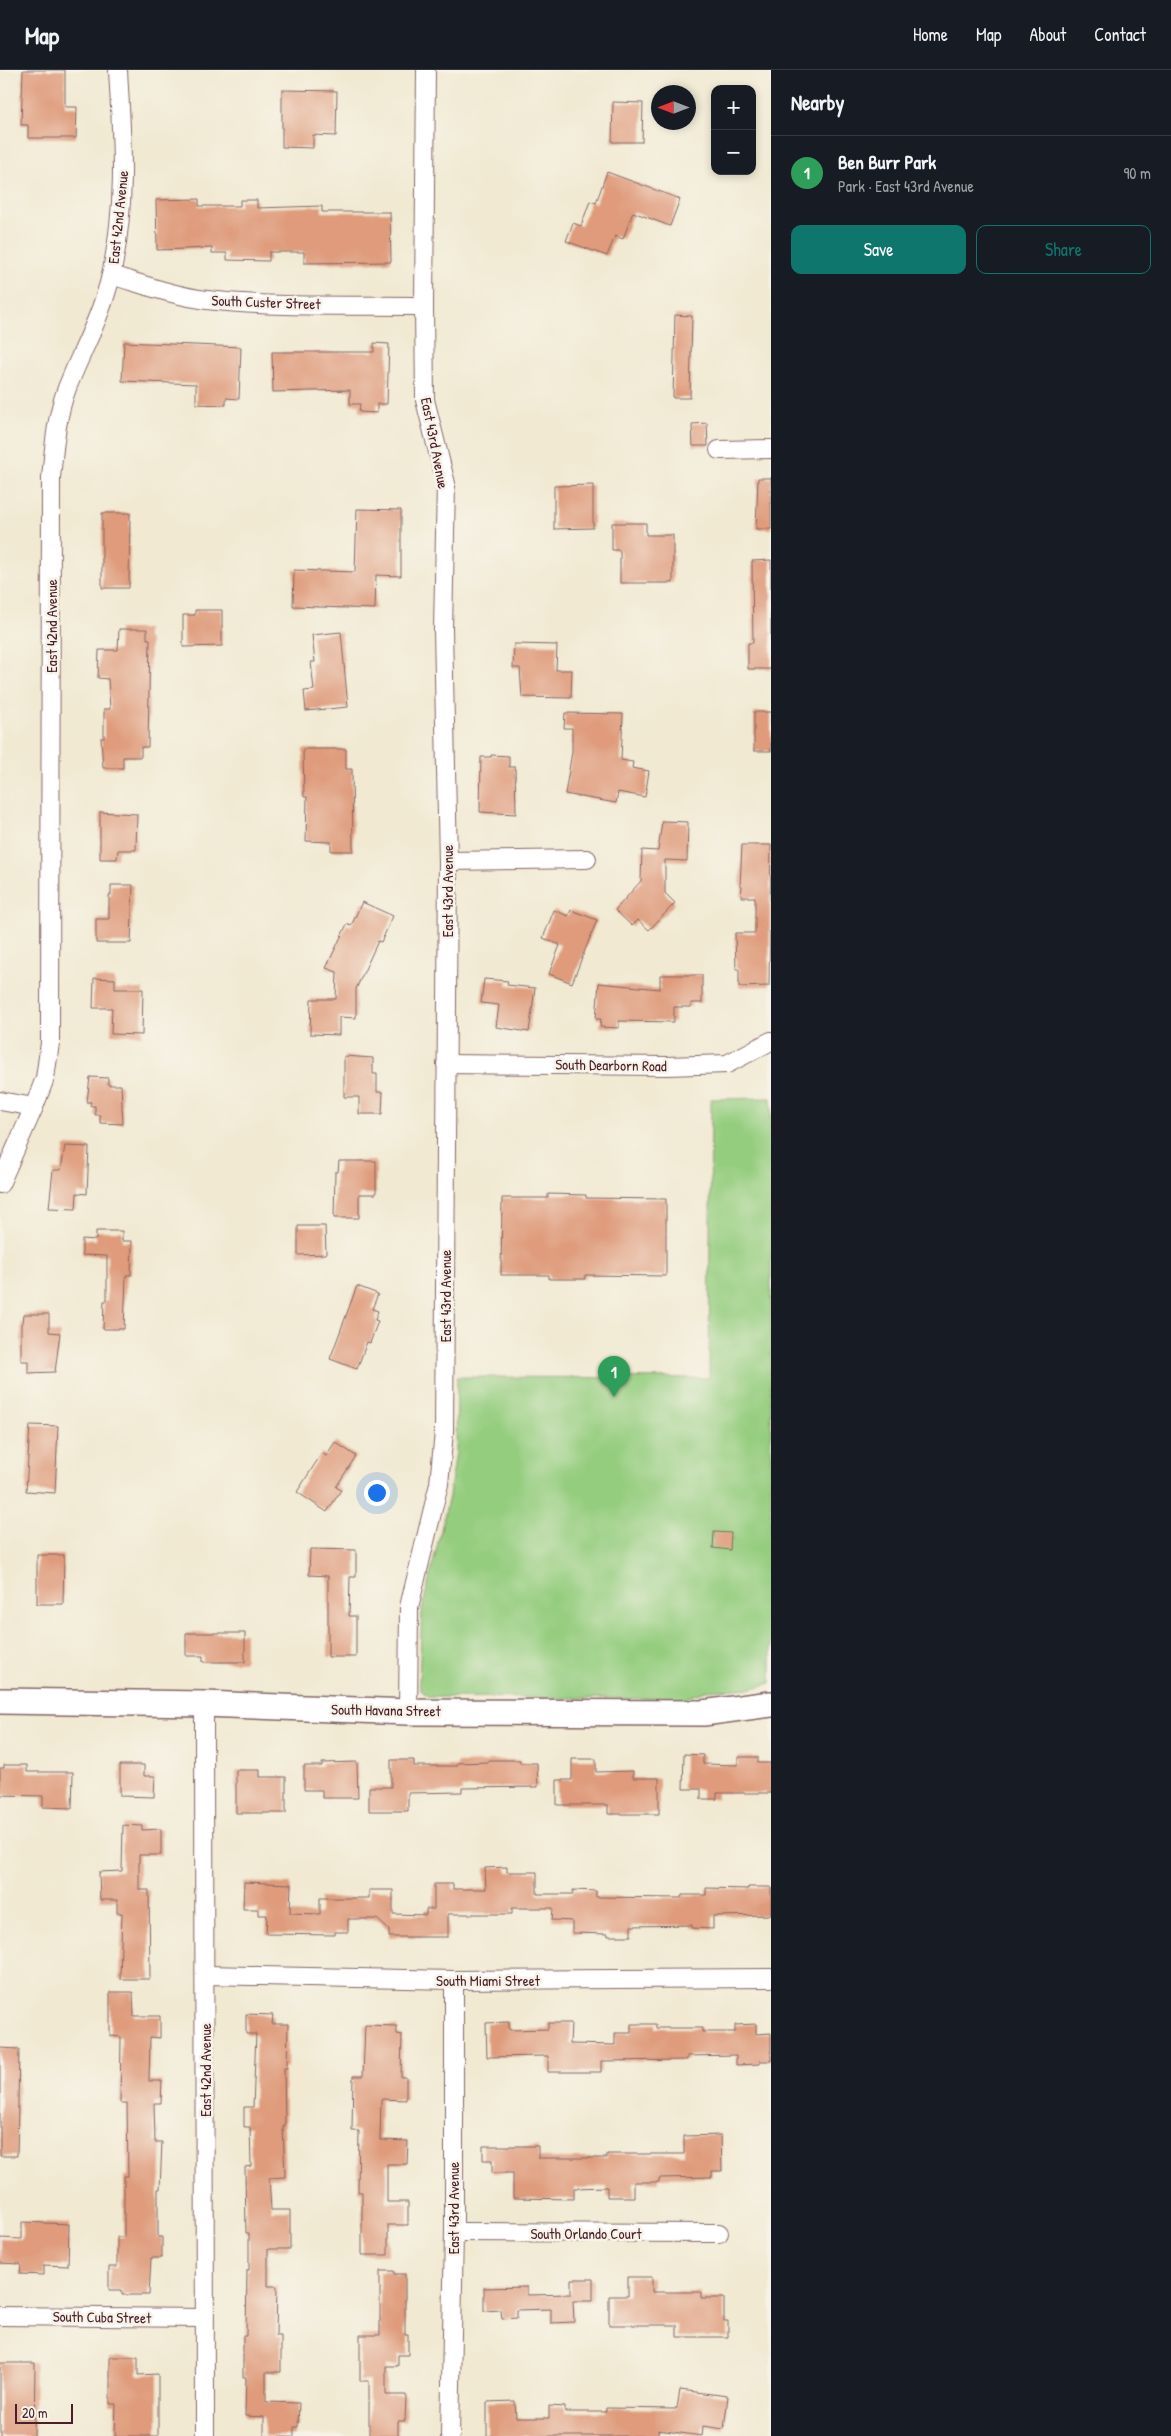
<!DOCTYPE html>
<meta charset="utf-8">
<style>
:root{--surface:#171b24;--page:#20242c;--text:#f1f3f6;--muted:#9ea1a6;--line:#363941;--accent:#0f766e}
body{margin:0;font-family:"Patrick Hand",sans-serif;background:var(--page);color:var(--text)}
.controls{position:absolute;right:15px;top:15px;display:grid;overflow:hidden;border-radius:10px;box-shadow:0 2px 8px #0003}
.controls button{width:45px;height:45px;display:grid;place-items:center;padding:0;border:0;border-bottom:1px solid var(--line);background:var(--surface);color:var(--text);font:25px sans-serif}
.compass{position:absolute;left:651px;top:15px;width:45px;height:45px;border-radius:50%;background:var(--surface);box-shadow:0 2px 8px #0003;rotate:270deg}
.scale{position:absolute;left:15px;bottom:12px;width:58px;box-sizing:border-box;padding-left:5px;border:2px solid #4a1f2b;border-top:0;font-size:14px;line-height:18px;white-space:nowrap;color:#4a1f2b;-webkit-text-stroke:4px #f7f3e8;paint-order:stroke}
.you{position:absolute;left:376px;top:1422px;width:18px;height:18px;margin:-12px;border:4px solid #fff;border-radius:50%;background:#1a73e8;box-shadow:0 0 0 8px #1a73e833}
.badge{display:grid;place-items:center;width:32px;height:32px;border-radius:50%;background:var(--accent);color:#fff;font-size:16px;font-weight:700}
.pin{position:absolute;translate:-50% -41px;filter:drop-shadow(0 1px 2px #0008)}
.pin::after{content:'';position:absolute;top:26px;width:18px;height:15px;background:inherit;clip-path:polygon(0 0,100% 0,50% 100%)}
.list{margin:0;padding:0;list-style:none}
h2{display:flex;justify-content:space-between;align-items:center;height:65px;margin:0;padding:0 20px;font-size:21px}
h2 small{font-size:16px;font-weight:400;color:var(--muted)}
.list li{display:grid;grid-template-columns:32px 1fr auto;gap:15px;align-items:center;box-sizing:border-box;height:75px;padding:0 20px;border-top:1px solid var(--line)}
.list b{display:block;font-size:19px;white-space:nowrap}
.list p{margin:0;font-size:16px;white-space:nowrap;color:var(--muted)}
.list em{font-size:16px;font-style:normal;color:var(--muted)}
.actions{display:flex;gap:10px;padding:15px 20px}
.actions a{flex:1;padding:11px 0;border:1px solid var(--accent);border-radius:10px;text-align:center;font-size:18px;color:var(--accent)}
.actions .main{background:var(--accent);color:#fff}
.map{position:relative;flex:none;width:771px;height:2366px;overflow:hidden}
header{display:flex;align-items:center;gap:30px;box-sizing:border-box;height:70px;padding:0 25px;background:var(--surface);border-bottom:1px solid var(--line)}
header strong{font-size:24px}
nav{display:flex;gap:28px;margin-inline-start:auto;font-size:18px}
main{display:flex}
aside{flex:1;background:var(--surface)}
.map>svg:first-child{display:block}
.green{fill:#95cd7f;stroke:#707655}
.building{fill:#df9b7c}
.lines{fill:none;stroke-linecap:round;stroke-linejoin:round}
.street-casing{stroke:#846665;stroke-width:20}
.secondary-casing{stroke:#846665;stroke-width:28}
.street{stroke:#fff;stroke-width:18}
.secondary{stroke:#fff;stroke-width:25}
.labels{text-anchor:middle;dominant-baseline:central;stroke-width:5;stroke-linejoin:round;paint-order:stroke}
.street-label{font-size:15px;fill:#4a1f2b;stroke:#f7f3e8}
</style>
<header>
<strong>Map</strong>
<nav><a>Home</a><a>Map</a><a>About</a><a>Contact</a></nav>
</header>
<main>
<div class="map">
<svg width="771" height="2366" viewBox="0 0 771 2366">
<rect width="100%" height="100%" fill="#f7f3e8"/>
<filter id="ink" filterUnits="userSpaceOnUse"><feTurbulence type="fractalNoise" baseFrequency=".02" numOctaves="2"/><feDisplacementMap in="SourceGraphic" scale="10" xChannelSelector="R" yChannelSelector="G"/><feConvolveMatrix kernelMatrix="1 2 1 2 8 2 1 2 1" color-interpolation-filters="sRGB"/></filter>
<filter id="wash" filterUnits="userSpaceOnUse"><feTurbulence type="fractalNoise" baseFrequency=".0096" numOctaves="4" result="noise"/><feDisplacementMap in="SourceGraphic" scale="20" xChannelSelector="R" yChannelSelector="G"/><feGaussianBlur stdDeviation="1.12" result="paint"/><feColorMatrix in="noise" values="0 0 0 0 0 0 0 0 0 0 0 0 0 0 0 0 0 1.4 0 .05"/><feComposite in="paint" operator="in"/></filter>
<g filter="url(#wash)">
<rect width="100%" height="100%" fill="#f1e9d2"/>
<polygon class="green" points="771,1028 771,1613 753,1618 706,1621 683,1629 428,1627 421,1620 419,1611 422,1540 449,1426 456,1382 457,1307 709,1308 711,1029"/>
<g id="blocks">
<g class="building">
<polygon points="23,0 65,0 65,37 77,37 76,68 28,68 28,55 21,55"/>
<polygon points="282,20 337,21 336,66 313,65 313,78 282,77"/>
<polygon points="613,32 643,33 642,72 612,72"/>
<polygon points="607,102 680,129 670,156 633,142 623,169 615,166 607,186 566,171 573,153 581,156 590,131 596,133"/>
<polygon points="199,129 199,136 240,136 240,130 257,130 257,138 322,136 322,142 390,142 391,192 304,193 304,182 269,182 269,191 227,190 227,183 212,183 212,178 157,180 156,130"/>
<polygon points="675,245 692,246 690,328 673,328"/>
<polygon points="124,272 241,277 239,329 226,328 226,335 196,334 196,314 122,311"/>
<polygon points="374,273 389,274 387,334 377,334 377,343 359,342 360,334 350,334 350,320 273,322 272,282 374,282"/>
<polygon points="707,353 708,376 693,376 692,354"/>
<polygon points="758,408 771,408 771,459 756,459"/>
<polygon points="593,415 593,458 554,459 554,416"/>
<polygon points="357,439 401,440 401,506 376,505 375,539 293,536 294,500 355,502"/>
<polygon points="102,443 130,443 129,518 102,518"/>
<polygon points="612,453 646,453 646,465 673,465 673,513 620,513 620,483 619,480 612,480"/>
<polygon points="771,490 771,599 748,599 748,573 753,573 752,491"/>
<polygon points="195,540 222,540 222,576 183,577 183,545 195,545"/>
<polygon points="119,559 147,559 147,569 150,569 148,677 141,677 141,687 123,687 123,698 103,698 101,668 104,668 104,639 110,639 108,609 98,608 99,580 118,580"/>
<polygon points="341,562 348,637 306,641 304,621 314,620 311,592 315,592 312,565"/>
<polygon points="514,574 557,575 556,600 572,600 571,628 522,627 520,598 513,598"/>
<rect x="754" y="642" width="17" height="39"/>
<polygon points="565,643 623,644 621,690 633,692 632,698 649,701 645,727 618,722 616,733 565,724 572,682 572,658 564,658"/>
<polygon points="303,679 346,679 346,699 352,699 353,781 331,781 331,772 306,771 307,727 304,727"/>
<polygon points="491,685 509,686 509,697 515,697 516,744 480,742 481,687 491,687"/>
<polygon points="100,742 137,744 136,780 118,780 117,789 100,789"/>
<polygon points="662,751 688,752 687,791 665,790 665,823 675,833 649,860 638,850 632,856 615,840 641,811 642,780 658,781"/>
<polygon points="742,775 771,775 769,916 739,917 739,899 736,899 735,863 755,863 755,827 741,827 742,816 740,816"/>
<polygon points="111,815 133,815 131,873 96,873 96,849 109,849 109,825 111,825"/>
<polygon points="362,832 393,846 381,872 378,871 356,919 356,948 339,947 339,965 310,964 311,929 336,929 337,902 326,898 347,854 351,856"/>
<polygon points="554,840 568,846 571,840 597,850 572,913 549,904 560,875 543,868"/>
<polygon points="660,905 702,905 702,933 691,933 691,937 674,937 674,952 619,951 619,958 600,957 601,949 596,949 599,913 660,919"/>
<polygon points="94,908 115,909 115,919 143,919 142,965 111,964 112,938 93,938"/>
<polygon points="484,909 508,911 507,915 535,918 529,962 496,957 499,935 481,933"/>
<polygon points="344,986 373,988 373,1004 377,1004 377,1022 383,1022 382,1044 359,1044 359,1027 344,1027"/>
<polygon points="90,1007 108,1008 108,1015 121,1015 123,1054 100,1053 100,1045 95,1045 95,1036 90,1036 91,1032 87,1032"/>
<polygon points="65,1076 89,1077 87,1124 77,1123 76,1139 49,1138 53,1100 61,1100"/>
<polygon points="339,1091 376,1091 376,1124 359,1124 359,1148 334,1148 335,1102 338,1102"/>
<polygon points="548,1124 586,1125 586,1128 666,1129 666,1206 585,1205 585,1209 549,1209 549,1205 501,1205 502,1128 548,1128"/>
<polygon points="298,1156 325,1156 326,1184 298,1185"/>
<polygon points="96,1161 122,1161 122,1171 132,1171 131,1205 126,1205 124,1259 103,1259 104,1231 107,1231 107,1186 82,1185 82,1169 96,1170"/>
<polygon points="357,1216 378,1224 372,1239 378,1241 375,1250 378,1251 370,1273 367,1272 357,1299 330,1289"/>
<polygon points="24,1244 49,1244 49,1262 60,1263 55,1302 28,1303 28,1291 21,1291 21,1253 23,1253"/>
<polygon points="30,1355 58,1356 55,1423 26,1421"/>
<polygon points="335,1372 356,1386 336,1417 341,1420 327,1442 297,1422 322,1383 326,1386"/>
<polygon points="714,1462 731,1463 730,1480 713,1478"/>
<polygon points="310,1479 356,1480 356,1507 350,1507 349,1546 356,1546 356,1587 328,1587 328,1506 309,1505"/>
<polygon points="37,1485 64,1485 63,1534 37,1534"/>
<polygon points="186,1563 245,1563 245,1592 203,1592 203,1586 186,1586"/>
<polygon points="684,1684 703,1685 703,1694 738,1695 738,1687 758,1687 758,1693 771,1693 771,1723 717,1723 717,1729 701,1729 701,1719 683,1719"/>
<polygon points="572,1689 596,1689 596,1702 633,1701 633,1708 659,1708 659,1744 608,1744 608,1735 557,1735 557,1710 572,1710"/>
<polygon points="391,1690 414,1690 414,1696 457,1696 457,1693 488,1692 488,1690 520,1690 520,1693 537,1693 538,1717 462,1718 462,1722 408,1723 408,1741 369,1741 369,1717 391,1717"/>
<polygon points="357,1692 358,1728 322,1728 322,1720 304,1720 304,1696 322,1696 322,1693"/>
<polygon points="4,1695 27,1695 27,1702 73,1702 72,1738 43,1737 43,1726 0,1725 0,1698 4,1698"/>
<polygon points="120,1695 144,1695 144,1706 155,1706 154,1727 120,1726"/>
<polygon points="236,1700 260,1700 260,1707 286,1707 286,1743 236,1743"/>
<polygon points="123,1755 142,1756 142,1760 161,1759 161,1785 139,1785 139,1820 149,1820 150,1909 120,1909 122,1843 117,1843 117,1830 100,1830 99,1802 122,1801"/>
<polygon points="507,1797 507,1802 537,1802 537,1824 573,1824 573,1820 596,1821 596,1827 681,1828 682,1825 706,1825 706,1818 748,1819 748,1817 771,1817 771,1845 713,1846 713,1859 692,1858 692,1855 631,1856 631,1866 608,1866 608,1864 572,1863 572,1851 552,1850 553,1838 512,1838 512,1844 448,1844 448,1867 389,1867 389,1860 377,1849 348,1849 348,1862 335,1862 335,1865 266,1864 267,1845 258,1845 258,1839 243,1839 244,1812 291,1814 290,1843 320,1844 320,1828 369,1828 369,1820 393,1820 393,1844 426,1845 426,1839 434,1839 434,1814 453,1814 453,1819 486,1819 485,1798"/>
<polygon points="110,1922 133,1922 134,1946 160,1946 160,1968 150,1967 149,2011 162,2011 161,2033 154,2033 155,2072 162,2072 160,2119 158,2119 158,2167 162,2167 162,2188 151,2188 149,2225 122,2225 122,2220 109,2220 109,2197 117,2197 117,2167 124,2167 124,2106 128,2106 127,2033 120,2033 121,1967 110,1966"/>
<polygon points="246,1944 273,1945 272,1954 288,1954 287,1998 284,1998 285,2056 283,2056 285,2107 269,2108 271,2140 290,2140 290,2179 268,2179 268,2216 277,2216 276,2266 281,2266 281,2302 266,2302 266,2332 299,2333 298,2357 294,2357 294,2366 264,2366 264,2347 245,2346 246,2307 243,2307 243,2266 246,2266 247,2200 249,2200 249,2163 246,2163 245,2097 251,2096 250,2057 244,2057 244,2037 253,2037 256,1964 246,1964"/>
<polygon points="509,1952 509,1960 548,1959 548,1953 571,1953 570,1974 615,1975 615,1963 631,1963 631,1954 656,1954 656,1958 702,1958 702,1962 735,1962 735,1955 756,1954 756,1964 771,1963 771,1991 760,1991 760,1994 736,1995 736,1985 687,1986 687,1990 601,1991 601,2002 548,2002 548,1986 487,1987 486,1953"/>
<polygon points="365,1955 397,1956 397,1964 402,1965 401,2007 406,2007 406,2030 381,2029 380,2070 408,2071 407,2094 387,2094 387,2132 408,2132 408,2155 388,2155 388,2185 362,2185 362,2122 358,2122 359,2061 352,2061 353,2006 363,2006"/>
<polygon points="0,1978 19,1979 17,2086 0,2086"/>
<polygon points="721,2065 722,2101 712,2101 712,2107 659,2108 659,2112 634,2112 634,2127 607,2127 607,2117 574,2118 574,2129 513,2128 513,2103 492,2103 492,2090 483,2090 483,2076 538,2076 538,2088 607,2088 607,2084 684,2084 684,2066"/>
<polygon points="22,2152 69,2154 68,2196 44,2195 44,2205 20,2204 21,2194 0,2193 0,2168 22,2169"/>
<polygon points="380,2201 394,2201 394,2204 405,2204 405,2265 408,2265 408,2285 398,2285 398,2296 386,2296 386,2325 406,2325 405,2351 398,2351 398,2366 369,2366 369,2311 360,2311 360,2265 380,2265"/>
<polygon points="628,2207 652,2207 652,2222 701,2222 701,2228 724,2228 724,2251 728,2251 728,2267 677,2267 677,2255 609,2255 609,2226 628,2226"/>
<polygon points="571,2209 593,2209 593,2231 573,2231 574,2252 551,2253 551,2239 517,2240 517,2248 502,2249 501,2240 484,2241 484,2218 527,2217 527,2225 571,2224"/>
<polygon points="110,2287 138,2287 138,2305 158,2304 158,2366 115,2366 116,2334 110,2334"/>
<polygon points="0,2293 35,2293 34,2366 0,2366"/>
<polygon points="680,2320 728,2326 724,2359 703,2356 702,2366 658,2360 658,2366 487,2366 487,2332 515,2331 516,2348 549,2348 549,2336 565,2337 565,2342 606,2342 606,2338 675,2339 675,2337 677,2338"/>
</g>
</g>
</g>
<g filter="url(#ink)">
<use href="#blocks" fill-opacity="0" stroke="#846665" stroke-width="1"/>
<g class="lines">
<defs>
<g id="street">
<path d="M111,205C142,214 174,226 207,230C278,238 352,235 424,236"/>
<polyline points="719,380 771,379"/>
<polyline points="448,791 587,789"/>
<polyline points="446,994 667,996 727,994 771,971"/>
<polyline points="0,1031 34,1037"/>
<path d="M0,1114L34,1037L45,1008L50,973L51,408C54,378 56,347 67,318C82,280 102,245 111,205C127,133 122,72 118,0"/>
<polyline points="204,1634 205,2366"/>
<polyline points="408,1642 409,1537 439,1414 444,1362 448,791 443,560 446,414 425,330 424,236 426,0"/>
<polyline points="206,1905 454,1910 771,1908"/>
<polyline points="454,2162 719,2163"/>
<polyline points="0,2246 204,2248"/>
<polyline points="450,2366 454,2162 454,1910"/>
</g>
<polyline id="secondary" points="0,1631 204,1634 408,1642 703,1643 771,1634"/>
</defs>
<use href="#street" class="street-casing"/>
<use href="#secondary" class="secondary-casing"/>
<use href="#street" class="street"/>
<use href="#secondary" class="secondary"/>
</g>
</g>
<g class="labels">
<g class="street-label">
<text transform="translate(118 147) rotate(-84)">East 42nd Avenue</text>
<text transform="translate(266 232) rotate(2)">South Custer Street</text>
<text transform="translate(435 373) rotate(79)">East 43rd Avenue</text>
<text transform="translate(51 556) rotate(-90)">East 42nd Avenue</text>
<text transform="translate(447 821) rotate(-90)">East 43rd Avenue</text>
<text transform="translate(611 995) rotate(1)">South Dearborn Road</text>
<text transform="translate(445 1226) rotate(-90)">East 43rd Avenue</text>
<text transform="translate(386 1640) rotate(1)">South Havana Street</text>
<text x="488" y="1910">South Miami Street</text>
<text transform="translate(205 2000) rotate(-90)">East 42nd Avenue</text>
<text transform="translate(453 2138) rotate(-90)">East 43rd Avenue</text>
<text x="586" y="2163">South Orlando Court</text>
<text transform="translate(102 2247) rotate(1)">South Cuba Street</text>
</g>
</g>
</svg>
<div class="controls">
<button>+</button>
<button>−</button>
</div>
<svg class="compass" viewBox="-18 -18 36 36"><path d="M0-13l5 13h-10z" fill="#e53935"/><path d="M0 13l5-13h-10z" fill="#9ea1a6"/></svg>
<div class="scale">20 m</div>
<div class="you"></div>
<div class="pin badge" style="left:614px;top:1327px;background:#2e9e5b">1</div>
</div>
<aside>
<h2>Nearby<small></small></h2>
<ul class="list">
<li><span class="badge" style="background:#2e9e5b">1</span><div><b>Ben Burr Park</b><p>Park · East 43rd Avenue</p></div><em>90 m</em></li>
</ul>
<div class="actions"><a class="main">Save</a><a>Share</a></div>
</aside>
</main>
